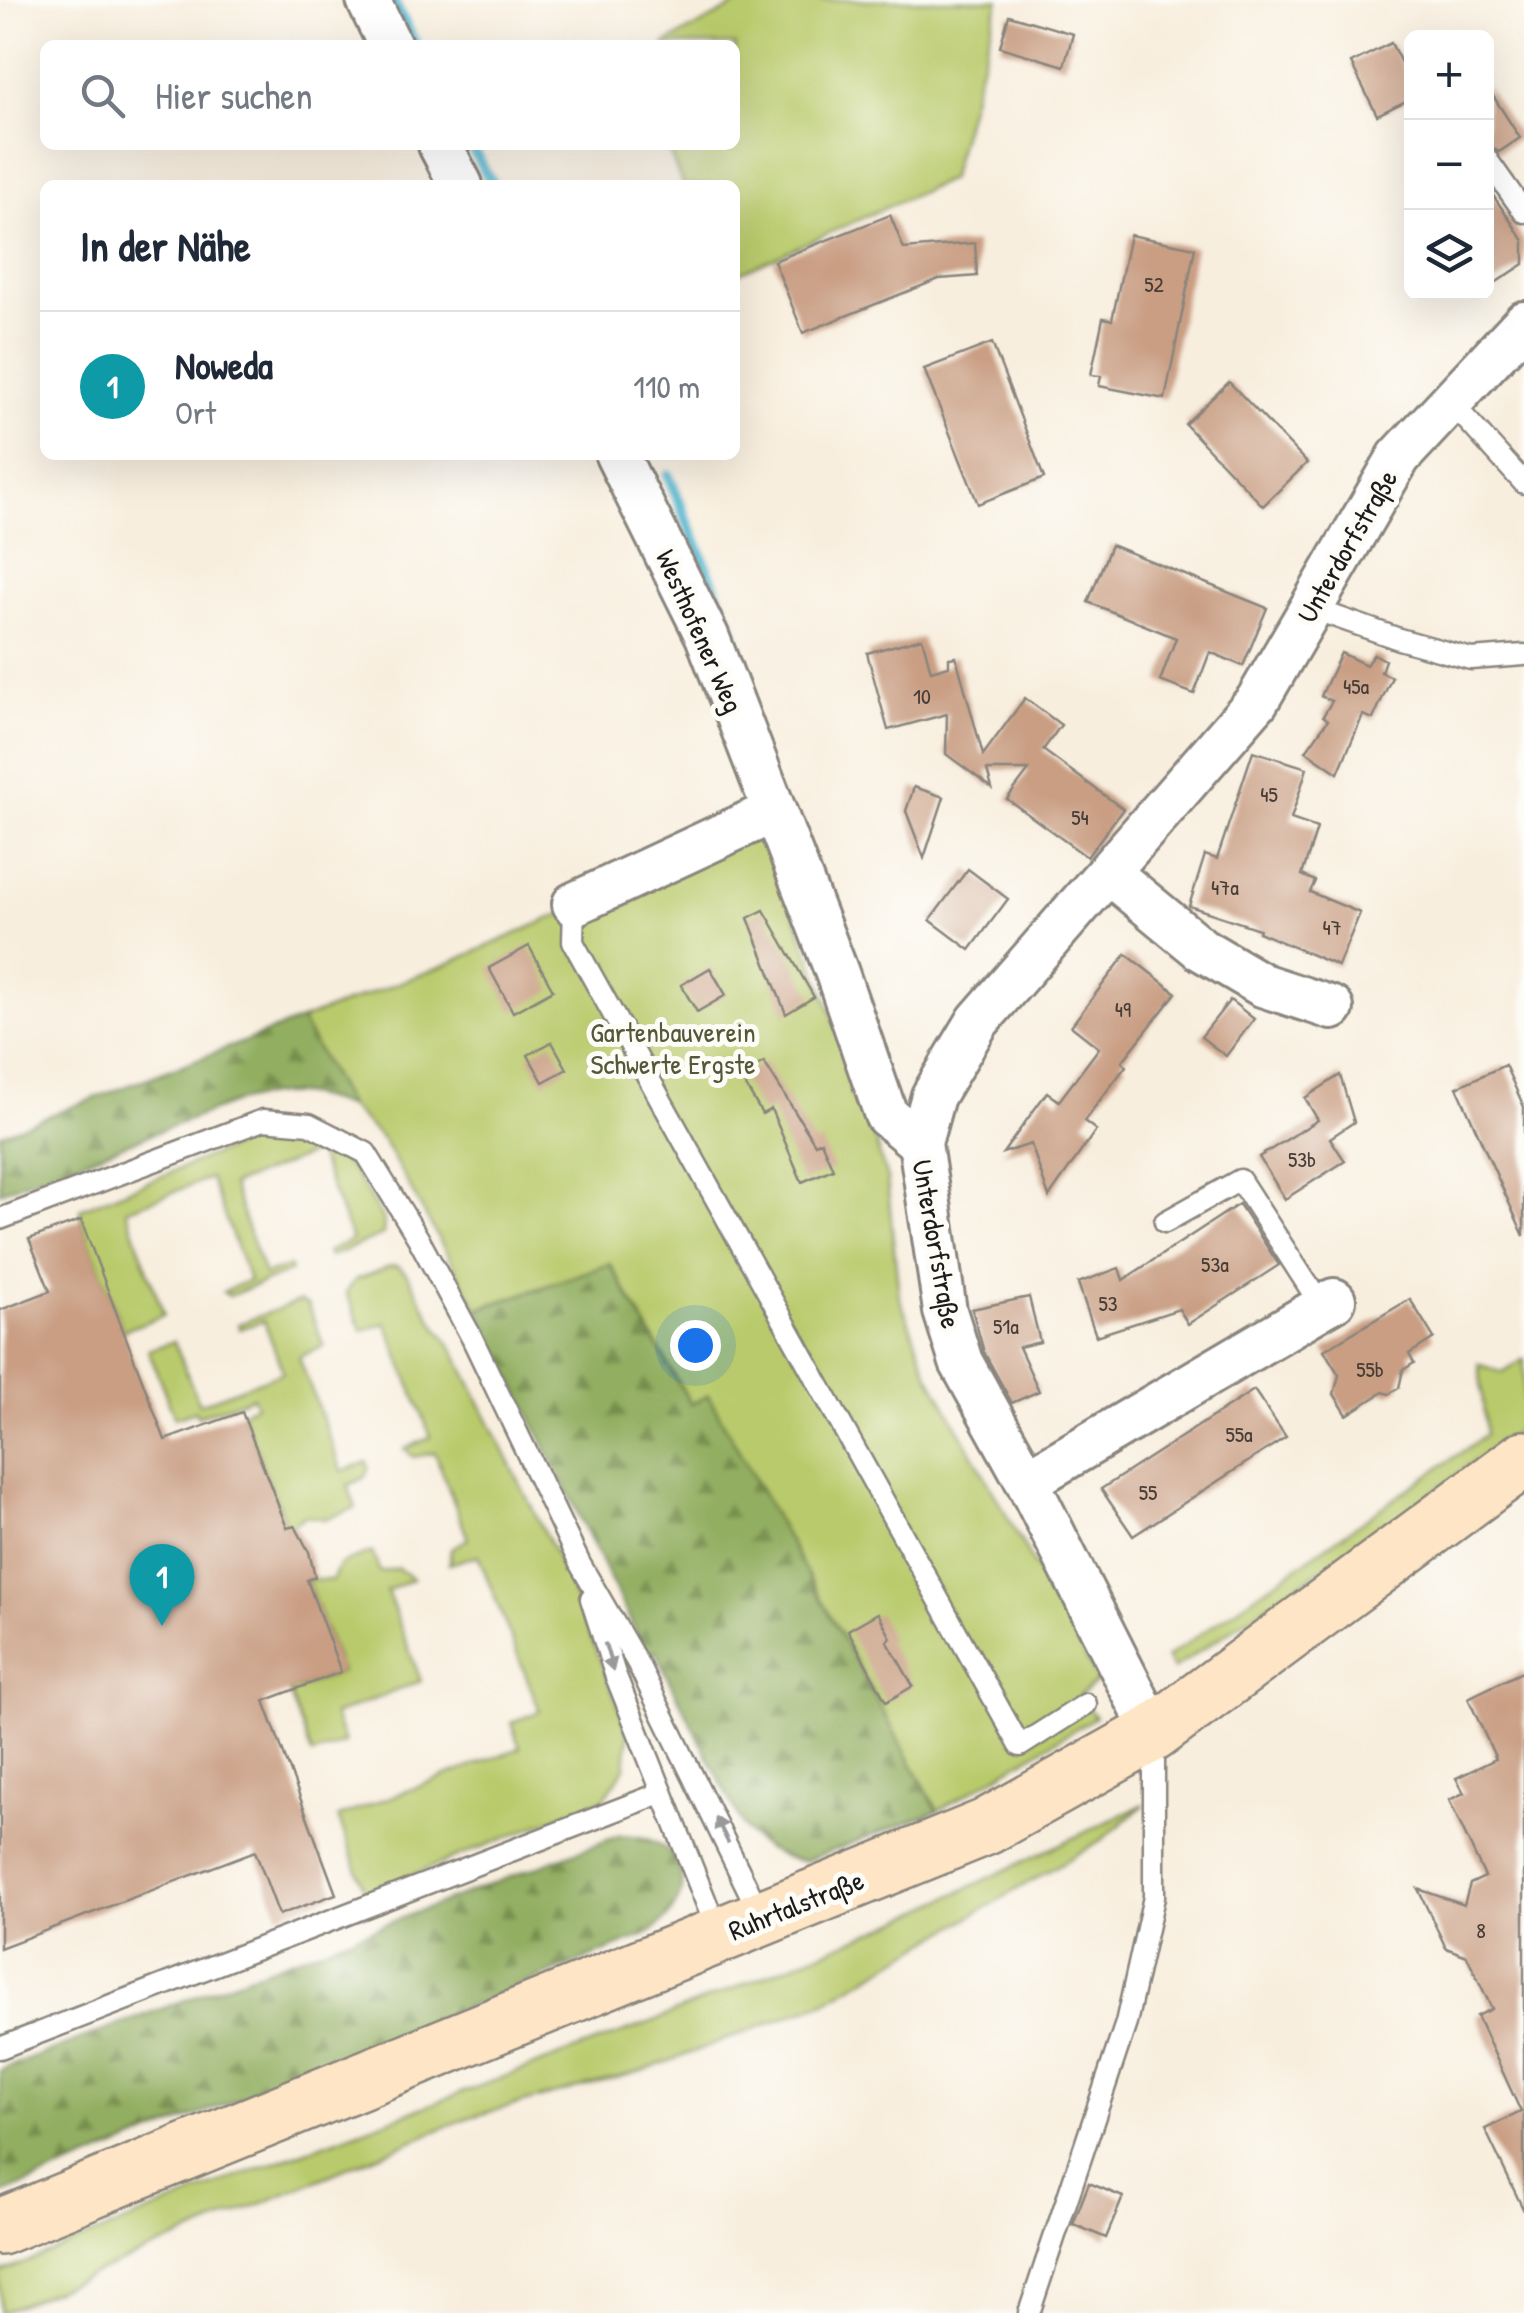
<!DOCTYPE html>
<html lang="de">
<meta charset="utf-8">
<style>
:root{--surface:#fff;--page:#f2f2f3;--text:#1f2937;--muted:#747a83;--line:#e0e1e3;--accent:#1f6fb2}
body{margin:0;font-family:"Patrick Hand",sans-serif;background:var(--page);color:var(--text)}
.controls{position:absolute;right:30px;top:30px;display:grid;overflow:hidden;border-radius:15px;box-shadow:0 10px 40px #0002}
.controls button{width:90px;height:90px;display:grid;place-items:center;padding:0;border:0;border-bottom:2px solid var(--line);background:var(--surface);color:var(--text);font:50px sans-serif}
.you{position:absolute;left:695px;top:1345px;width:35px;height:35px;margin:-25px;border:8px solid #fff;border-radius:50%;background:#1a73e8;box-shadow:0 0 0 15px #1a73e833}
.badge{display:grid;place-items:center;width:65px;height:65px;border-radius:50%;background:var(--accent);color:#fff;font-size:32px;font-weight:700}
.pin{position:absolute;translate:-50% -82px;filter:drop-shadow(0 2px 5px #0008)}
.pin::after{content:'';position:absolute;top:52px;width:35px;height:30px;background:inherit;clip-path:polygon(0 0,100% 0,50% 100%)}
.list{margin:0;padding:0;list-style:none}
h2{display:flex;justify-content:space-between;align-items:center;height:130px;margin:0;padding:0 40px;font-size:42px}
h2 small{font-size:32px;font-weight:400;color:var(--muted)}
.list li{display:grid;grid-template-columns:65px 1fr auto;gap:30px;align-items:center;box-sizing:border-box;height:150px;padding:0 40px;border-top:2px solid var(--line)}
.list b{display:block;font-size:38px;white-space:nowrap}
.list p{margin:0;font-size:32px;white-space:nowrap;color:var(--muted)}
.list em{font-size:32px;font-style:normal;color:var(--muted)}
.icon{flex:none;width:55px;height:55px;fill:none;stroke:currentColor;stroke-width:2;stroke-linecap:round;stroke-linejoin:round}
.map{position:relative;flex:none;width:1524px;height:2313px;overflow:hidden}
.search{position:absolute;background:var(--surface);box-shadow:0 10px 40px #0002;left:40px;top:40px;width:700px;height:110px;display:flex;align-items:center;gap:25px;box-sizing:border-box;padding:0 35px;border-radius:15px;color:var(--muted);font-size:38px}
.panel{position:absolute;background:var(--surface);box-shadow:0 10px 40px #0002;left:40px;top:180px;width:700px;height:280px;border-radius:15px}
.map>svg:first-child{display:block}
.green{fill:#b9ca6c;stroke:#6a7344;stroke-width:2.5}
.forest{fill:url(#forest-firs);stroke:#57653e;stroke-width:2.5}
.lines{fill:none;stroke-linecap:round;stroke-linejoin:round}
.stream{stroke:#50b5cf;stroke-width:11}
.building{fill:#c99e83}
.lane-casing{stroke:#8a857d;stroke-width:25}
.street-casing{stroke:#8a857d;stroke-width:48}
.secondary-casing{stroke:#8a857d;stroke-width:60}
.lane{stroke:#fff;stroke-width:20}
.street{stroke:#fff;stroke-width:42}
.secondary{stroke:#fee5c5;stroke-width:55}
.oneway{fill:#999}
.labels{text-anchor:middle;dominant-baseline:central;stroke-width:10;stroke-linejoin:round;paint-order:stroke}
.number-label{font-size:22px;fill:#473c36}
.street-label{font-size:28px;fill:#1c1c1c;stroke:#fdfcf7}
.park-label{font-size:28px;fill:#535938;stroke:#fdfcf7}
</style>
<div class="map">
<svg width="1524" height="2313" viewBox="0 0 1524 2313">
<defs>
<pattern id="forest-firs" width="22" height="20" patternUnits="userSpaceOnUse" patternTransform="scale(2.5)"><rect width="22" height="20" fill="#92ae60"/><path d="M5 1l3.5 6h-7zM16 11l3.5 6h-7z" fill="#768d4e"/></pattern>
</defs>
<rect width="100%" height="100%" fill="#fdfcf7"/>
<filter id="ink" filterUnits="userSpaceOnUse"><feTurbulence type="fractalNoise" baseFrequency=".01" numOctaves="2"/><feDisplacementMap in="SourceGraphic" scale="20" xChannelSelector="R" yChannelSelector="G"/><feConvolveMatrix kernelMatrix="1 2 1 2 8 2 1 2 1" color-interpolation-filters="sRGB"/></filter>
<filter id="wash" filterUnits="userSpaceOnUse"><feTurbulence type="fractalNoise" baseFrequency=".0048" numOctaves="4" result="noise"/><feDisplacementMap in="SourceGraphic" scale="40" xChannelSelector="R" yChannelSelector="G"/><feGaussianBlur stdDeviation="2.25" result="paint"/><feColorMatrix in="noise" values="0 0 0 0 0 0 0 0 0 0 0 0 0 0 0 0 0 1.4 0 .05"/><feComposite in="paint" operator="in"/></filter>
<g filter="url(#wash)">
<rect width="100%" height="100%" fill="#f8eede"/>
<g class="green">
<polygon points="746,0 999,0 950,179 735,275 735,185 683,185 666,145 735,145 735,45 663,45"/>
<polygon points="746,832 766,837 852,1068 887,1178 899,1296 928,1373 1098,1681 1079,1695 1095,1717 938,1811 708,1396 691,1405 610,1264 478,1309 383,1140 349,1107 301,1020 443,966"/>
<path d="M293,1134C345,1147 359,1179 384,1222L383,1235L329,1257L327,1252L352,1240L317,1152L232,1185L264,1275L289,1266L291,1271L229,1296L223,1292L249,1280L210,1178L126,1210L164,1315L123,1331L81,1220L80,1209L248,1141L270,1135Z"/>
<polygon points="391,1266 398,1266 408,1275 432,1319 455,1352 565,1574 624,1719 628,1737 625,1768 604,1799 366,1893 338,1817 520,1748 511,1723 540,1711 478,1555 449,1564 451,1548 468,1539 435,1453 413,1457 405,1449 431,1437 386,1323 362,1331 346,1292 355,1280"/>
<polygon points="300,1301 308,1305 324,1346 299,1357 342,1471 367,1462 369,1468 364,1478 348,1485 356,1508 325,1519 305,1516 287,1528 242,1412 256,1405 253,1397 198,1416 195,1411 175,1418 148,1350 174,1341 199,1404 283,1372 264,1321 240,1329 238,1324"/>
<polygon points="1524,1359 1524,1426 1403,1515 1173,1669 1166,1658 1486,1435 1479,1364 1503,1373"/>
<polygon points="372,1552 380,1572 398,1568 413,1579 387,1591 421,1681 334,1715 344,1743 312,1755 289,1692 341,1672 307,1580 332,1580 340,1564"/>
<polygon points="1145,1804 1103,1839 825,2002 646,2070 467,2118 0,2313 0,2273 247,2173 654,2021 896,1922"/>
</g>
<g class="forest">
<path d="M301,1020L349,1107C303,1090 280,1090 233,1103L0,1192V1134Z"/>
<path d="M610,1264L691,1404L708,1395L938,1811L805,1861C779,1858 760,1848 744,1828L655,1651L646,1653L478,1309Z"/>
<path d="M621,1835C689,1835 703,1901 646,1935L0,2195V2070Z"/>
</g>
<g class="lines">
<g class="stream">
<polyline points="392,0 416,45"/>
<polyline points="470,145 493,185"/>
<polyline points="668,475 734,634"/>
</g>
</g>
<g id="blocks">
<g class="building">
<polygon points="1009,15 1073,34 1064,66 1000,47"/>
<polygon points="1391,43 1412,84 1412,98 1377,115 1351,63"/>
<polygon points="1486,85 1520,138 1499,152 1486,144"/>
<polygon points="1486,185 1524,241 1524,264 1486,289"/>
<polygon points="890,215 904,249 975,243 977,276 939,279 803,333 774,261"/>
<polygon points="1130,235 1195,248 1165,399 1099,386 1101,376 1091,375 1103,318 1112,320"/>
<polygon points="992,343 1044,478 978,504 924,369"/>
<polygon points="1229,382 1307,463 1263,506 1185,424"/>
<polygon points="1111,545 1267,608 1243,666 1210,652 1194,694 1160,681 1176,638 1088,602"/>
<polygon points="922,638 931,671 949,666 949,658 956,657 983,755 1025,698 1061,725 1043,750 1123,809 1087,857 1007,799 1029,770 987,770 992,788 946,754 947,714 888,730 867,653"/>
<polygon points="1341,653 1366,665 1374,654 1385,660 1381,672 1392,677 1373,719 1363,715 1338,773 1306,751 1328,720 1323,716 1332,701 1321,696"/>
<polygon points="1253,751 1307,768 1291,819 1317,828 1302,875 1315,881 1310,892 1360,913 1338,966 1258,932 1259,929 1189,906 1205,855 1217,859"/>
<polygon points="914,787 944,797 924,858 906,811"/>
<polygon points="968,869 1008,899 970,950 930,920"/>
<polygon points="764,910 814,997 786,1014 748,918"/>
<polygon points="529,946 553,990 513,1012 489,968"/>
<polygon points="1126,954 1176,993 1122,1062 1126,1066 1084,1121 1096,1130 1049,1197 1031,1144 1003,1153 1047,1092 1059,1101 1099,1048 1071,1026"/>
<polygon points="710,968 726,995 697,1012 681,985"/>
<polygon points="1230,1000 1254,1019 1226,1056 1201,1037"/>
<polygon points="552,1042 567,1069 543,1082 528,1055"/>
<polygon points="764,1062 815,1144 821,1141 833,1169 802,1182 771,1109 762,1114 740,1076"/>
<polygon points="1505,1065 1524,1107 1524,1236 1457,1087"/>
<polygon points="1340,1075 1354,1122 1330,1138 1345,1161 1285,1199 1259,1157 1318,1120 1305,1098"/>
<polygon points="1239,1204 1279,1265 1188,1324 1179,1309 1096,1336 1078,1283 1119,1268 1123,1280"/>
<polygon points="81,1220 165,1440 242,1412 287,1528 295,1526 309,1552 315,1577 307,1580 341,1672 264,1701 336,1894 279,1915 255,1851 0,1948 0,1310 50,1291 29,1239"/>
<polygon points="1029,1297 1040,1342 1019,1347 1039,1391 1012,1403 984,1352 972,1309"/>
<polygon points="1410,1299 1434,1338 1409,1354 1414,1363 1403,1370 1399,1388 1389,1394 1383,1392 1347,1415 1334,1394 1339,1375 1324,1350"/>
<polygon points="1254,1390 1286,1437 1133,1536 1101,1489"/>
<polygon points="878,1613 891,1638 887,1641 913,1686 886,1702 848,1630"/>
<polygon points="1524,1671 1524,2211 1485,2129 1521,2112 1477,2016 1492,2009 1467,1956 1446,1948 1418,1889 1464,1905 1470,1884 1485,1877 1449,1800 1464,1793 1456,1778 1496,1759 1468,1698"/>
<polygon points="1089,2183 1123,2197 1106,2238 1073,2224"/>
</g>
</g>
</g>
<g filter="url(#ink)">
<use href="#blocks" fill-opacity="0" stroke="#8a857d" stroke-width="2.5"/>
<g class="lines">
<defs>
<g id="lane">
<polyline points="1486,158 1524,212"/>
<polyline points="1450,401 1524,483"/>
<polyline points="1311,608 1399,639 1471,659 1524,655"/>
<polyline points="574,904 573,942 1020,1746 1086,1704"/>
<polyline points="0,1219 263,1120 309,1124 366,1153 418,1238 472,1338 580,1564 638,1664 762,1918"/>
<polyline points="1165,1222 1240,1180 1322,1307"/>
<polyline points="591,1599 615,1674 718,1932"/>
<polyline points="0,2048 661,1793"/>
<polyline points="1029,2313 1126,2023 1154,1897 1154,1739"/>
</g>
<g id="street">
<polyline points="368,0 390,45"/>
<polyline points="440,145 461,185"/>
<polyline points="617,455 707,636 837,973 886,1115 920,1143"/>
<polyline points="1109,873 1201,949 1262,985 1332,1008"/>
<polyline points="574,904 774,811"/>
<polyline points="1027,1481 1334,1300"/>
<polyline points="1154,1733 1027,1481 961,1362 945,1311 920,1143 933,1096 978,1021 1257,701 1399,457 1524,323"/>
</g>
<polyline id="secondary" points="0,2227 986,1827 1154,1733 1524,1459"/>
</defs>
<use href="#lane" class="lane-casing"/>
<use href="#street" class="street-casing"/>
<use href="#secondary" class="secondary-casing"/>
<use href="#lane" class="lane"/>
<use href="#street" class="street"/>
<use href="#secondary" class="secondary"/>
</g>
<defs><path id="oneway-solid" d="M-6-.8H1V-3.2L6.5 0L1 3.2V.8H-6Z" transform="scale(2.5)"/></defs>
<g class="oneway">
<use href="#oneway-solid" transform="translate(609 1657) rotate(73)"/>
<use href="#oneway-solid" transform="translate(722 1830) rotate(-116)"/>
</g>
</g>
<g class="labels">
<g class="number-label">
<text x="1154" y="284">52</text>
<text x="1356" y="686">45a</text>
<text x="922" y="696">10</text>
<text x="1269" y="794">45</text>
<text x="1080" y="817">54</text>
<text x="1225" y="887">47a</text>
<text x="1332" y="927">47</text>
<text x="1123" y="1009">49</text>
<text x="1302" y="1159">53b</text>
<text x="1215" y="1264">53a</text>
<text x="1108" y="1303">53</text>
<text x="1006" y="1326">51a</text>
<text x="1370" y="1369">55b</text>
<text x="1239" y="1434">55a</text>
<text x="1148" y="1492">55</text>
<text x="1481" y="1930">8</text>
</g>
<g class="street-label">
<text transform="translate(1347 546) rotate(-60)">Unterdorfstraße</text>
<text transform="translate(700 631) rotate(66)">Westhofener Weg</text>
<text transform="translate(937 1244) rotate(80)">Unterdorfstraße</text>
<text transform="translate(796 1905) rotate(-22)">Ruhrtalstraße</text>
</g>
<g class="park-label">
<text x="673" y="1032">Gartenbauverein<tspan x="673" dy="32">Schwerte Ergste</tspan></text>
</g>
</g>
</svg>
<div class="controls">
<button>+</button>
<button>−</button>
<button><svg class="icon" aria-label="layers" viewBox="0 0 24 24"><path d="M12 4l9 5-9 5-9-5zM3 14l9 5 9-5"/></svg></button>
</div>
<div class="you"></div>
<div class="pin badge" style="left:162px;top:1626px;background:#0f9aa8">1</div>
<div class="search"><svg class="icon" aria-label="search" viewBox="0 0 24 24"><circle cx="10" cy="10" r="6"/><path d="M15 15l6 6"/></svg>Hier suchen</div>
<section class="panel">
<h2>In der Nähe<small></small></h2>
<ul class="list">
<li><span class="badge" style="background:#0f9aa8">1</span><div><b>Noweda</b><p>Ort</p></div><em>110 m</em></li>
</ul>
</section>
</div>
